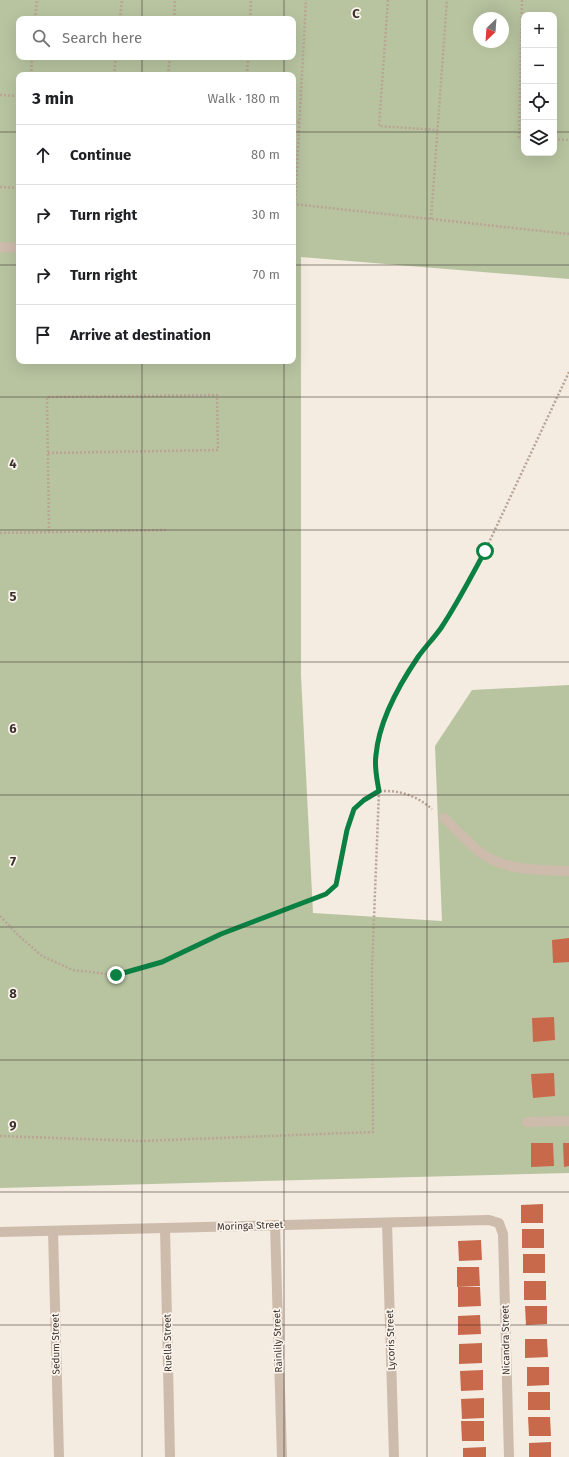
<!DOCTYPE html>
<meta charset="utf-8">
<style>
:root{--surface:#fff;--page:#f6f6f6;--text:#202124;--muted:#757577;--line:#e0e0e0}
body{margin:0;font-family:"Fira Sans",sans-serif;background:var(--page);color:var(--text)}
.controls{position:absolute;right:12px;top:12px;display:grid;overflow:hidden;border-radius:8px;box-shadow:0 4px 16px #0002}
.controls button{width:36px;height:36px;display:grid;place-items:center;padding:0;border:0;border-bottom:1px solid var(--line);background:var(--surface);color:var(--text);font:20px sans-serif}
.compass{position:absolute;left:473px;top:12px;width:36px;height:36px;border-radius:50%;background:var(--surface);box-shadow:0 4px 16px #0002;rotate:205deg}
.stop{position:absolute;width:12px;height:12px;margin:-9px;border:3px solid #0b8043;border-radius:50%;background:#fff}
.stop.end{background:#0b8043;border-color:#fff;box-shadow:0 1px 4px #0008}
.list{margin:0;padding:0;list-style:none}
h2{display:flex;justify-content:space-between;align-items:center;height:52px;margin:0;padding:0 16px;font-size:17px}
h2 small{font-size:13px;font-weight:400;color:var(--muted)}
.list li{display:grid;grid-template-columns:26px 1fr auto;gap:12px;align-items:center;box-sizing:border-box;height:60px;padding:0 16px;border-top:1px solid var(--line)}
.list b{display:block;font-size:15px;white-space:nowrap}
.list em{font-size:13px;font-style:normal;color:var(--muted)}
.icon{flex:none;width:22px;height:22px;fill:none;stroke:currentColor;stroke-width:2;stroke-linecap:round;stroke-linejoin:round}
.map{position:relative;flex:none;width:569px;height:1457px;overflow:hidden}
.search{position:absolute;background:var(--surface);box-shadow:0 4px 16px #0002;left:16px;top:16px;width:280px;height:44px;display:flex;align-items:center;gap:10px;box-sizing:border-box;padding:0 14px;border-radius:8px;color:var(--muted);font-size:15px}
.panel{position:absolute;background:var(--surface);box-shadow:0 4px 16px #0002;left:16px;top:72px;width:280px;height:292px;border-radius:8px}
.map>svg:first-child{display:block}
.green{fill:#b8c4a0;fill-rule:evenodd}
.building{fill:#c8694b}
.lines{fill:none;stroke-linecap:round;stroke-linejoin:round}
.path{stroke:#b9a596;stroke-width:2.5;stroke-dasharray:2 2;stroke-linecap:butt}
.service{stroke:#cdbbac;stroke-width:10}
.minor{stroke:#cdbbac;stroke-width:10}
.route{stroke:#0b8043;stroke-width:5}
.grid{fill:none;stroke:#3b302b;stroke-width:1;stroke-opacity:0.55}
.labels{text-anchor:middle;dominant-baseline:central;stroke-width:3.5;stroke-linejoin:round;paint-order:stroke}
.street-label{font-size:10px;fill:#3b302b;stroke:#fbf5ee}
.grid-label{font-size:13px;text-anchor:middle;font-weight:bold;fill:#3b302b;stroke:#fbf5ee;stroke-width:3.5;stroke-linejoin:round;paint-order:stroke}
</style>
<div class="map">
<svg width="569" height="1457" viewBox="0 0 569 1457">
<rect width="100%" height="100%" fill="#f4ebe1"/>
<path class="green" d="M0,0H569V279L301,257V676L313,913L442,921L435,746L472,690L569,685V1173L0,1188ZM524,15H554V153H524ZM479,18H503V42H479ZM19,19H293V57H19ZM19,75H293V361H19Z"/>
<g class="building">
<polygon points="569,938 569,962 553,963 552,940"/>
<polygon points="554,1017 555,1040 533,1042 532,1018"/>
<polygon points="554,1073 555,1096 533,1098 531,1074"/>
<polygon points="531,1143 553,1143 554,1166 531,1167"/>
<polygon points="563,1143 569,1143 569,1166 564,1167"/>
<polygon points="543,1204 543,1223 521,1223 521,1205"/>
<rect x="522" y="1229" width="22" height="19"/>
<polygon points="481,1240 482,1260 459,1261 458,1241"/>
<rect x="523" y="1254" width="22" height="19"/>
<polygon points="457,1267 479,1267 480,1286 457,1287"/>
<rect x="524" y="1281" width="22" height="19"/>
<polygon points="458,1287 480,1287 481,1306 458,1307"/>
<polygon points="525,1306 547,1306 547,1324 526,1325"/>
<polygon points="480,1315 481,1334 458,1335 458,1316"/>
<polygon points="525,1339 547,1339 548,1357 525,1358"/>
<polygon points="482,1343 482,1363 459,1364 459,1344"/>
<polygon points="527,1367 549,1367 549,1385 527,1386"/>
<polygon points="483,1370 483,1390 461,1391 460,1371"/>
<rect x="528" y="1392" width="22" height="18"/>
<polygon points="484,1398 484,1418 462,1419 461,1399"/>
<polygon points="528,1417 550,1417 551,1436 529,1436"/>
<polygon points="461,1421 484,1421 484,1441 462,1441"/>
<polygon points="551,1442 551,1457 529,1457 529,1443"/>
<polygon points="486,1447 486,1457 463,1457 463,1448"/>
</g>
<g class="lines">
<g class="path">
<polyline points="388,0 379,126 438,130"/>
<polyline points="522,0 519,138 524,138"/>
<polyline points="35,19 37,0"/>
<polyline points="120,19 122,0"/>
<polyline points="174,19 175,0"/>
<polyline points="250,19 251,0"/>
<polyline points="31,75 32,57"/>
<polyline points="114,75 116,57"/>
<polyline points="168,75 170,57"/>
<polyline points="247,75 248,57"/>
<polyline points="0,95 19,96"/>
<polyline points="293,122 299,122"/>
<polyline points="554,139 569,140"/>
<polyline points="0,187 19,188"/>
<polyline points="293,204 569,234"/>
<polyline points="295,204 306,0"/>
<polyline points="431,219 447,0"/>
<polyline points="48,453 218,450 217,395 47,397 49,533"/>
<polyline points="0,533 168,530"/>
<path d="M0,916L17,934L42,956L73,970L116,975L162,963L221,934L326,894C329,891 334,887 336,883C347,855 338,814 368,797C374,794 378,791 385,791C403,791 418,797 432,809"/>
<polyline points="0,1136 141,1141 373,1132 372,968 379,791 376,773 375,755 380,734 389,706 418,658 440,628 461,595 485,551 569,372"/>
</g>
<g class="service">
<polyline points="0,247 19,248"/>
<path d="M444,818C455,829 466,840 477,850C502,871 539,870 569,871"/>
</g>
<g class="minor">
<polyline points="527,1122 569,1121"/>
<polyline points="387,1223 394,1457"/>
<polyline points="275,1225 282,1457"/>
<polyline points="165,1228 170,1457"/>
<polyline points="53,1231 59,1457"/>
<polyline points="0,1232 489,1220 499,1223 503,1234 509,1457"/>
</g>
</g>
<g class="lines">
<path class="route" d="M116,975L162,962L221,934L326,894L336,885L347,830L354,809L364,800L379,791C377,779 374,767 376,755C379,720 399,685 418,657C425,647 434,638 441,628C457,604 471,577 485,551"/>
</g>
<path class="grid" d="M142,0V19M284,0V19M427,0V1457M142,57V75M284,57V75M0,132H19M293,132H524M554,132H569M0,265H19M293,265H569M142,361V1457M284,361V1457M0,397H569M0,530H569M0,662H569M0,795H569M0,927H569M0,1060H569M0,1192H569M0,1325H569"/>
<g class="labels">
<g class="street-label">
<text transform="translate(250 1226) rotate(-2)">Moringa Street</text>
<text transform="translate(391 1340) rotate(-92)">Lycoris Street</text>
<text transform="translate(506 1340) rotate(-91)">Nicandra Street</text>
<text transform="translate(278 1341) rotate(-92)">Rainlily Street</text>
<text transform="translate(168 1343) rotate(-91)">Ruella Street</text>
<text transform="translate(56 1344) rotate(-91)">Sedum Street</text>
</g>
</g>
<g class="grid-label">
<text x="356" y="18">C</text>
<text x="13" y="468">4</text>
<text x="13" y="601">5</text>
<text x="13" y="733">6</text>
<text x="13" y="866">7</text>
<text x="13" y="998">8</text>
<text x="13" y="1130">9</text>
</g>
</svg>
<div class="controls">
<button>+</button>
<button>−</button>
<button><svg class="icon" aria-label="locate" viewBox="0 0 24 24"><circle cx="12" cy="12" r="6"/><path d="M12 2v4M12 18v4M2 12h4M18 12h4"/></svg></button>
<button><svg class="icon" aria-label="layers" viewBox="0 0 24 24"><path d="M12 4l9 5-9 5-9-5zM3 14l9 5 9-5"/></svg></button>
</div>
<svg class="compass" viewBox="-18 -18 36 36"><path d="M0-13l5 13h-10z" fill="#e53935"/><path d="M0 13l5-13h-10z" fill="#757577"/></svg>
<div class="stop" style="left:485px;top:551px"></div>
<div class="stop end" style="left:116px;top:975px"></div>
<div class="search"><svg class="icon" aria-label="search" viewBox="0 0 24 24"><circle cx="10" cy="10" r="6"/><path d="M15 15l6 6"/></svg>Search here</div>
<section class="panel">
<h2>3 min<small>Walk · 180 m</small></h2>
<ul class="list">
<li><svg class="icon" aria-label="ahead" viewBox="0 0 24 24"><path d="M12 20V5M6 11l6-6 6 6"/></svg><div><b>Continue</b></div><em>80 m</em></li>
<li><svg class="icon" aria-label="right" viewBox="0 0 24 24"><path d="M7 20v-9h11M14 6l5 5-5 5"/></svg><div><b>Turn right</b></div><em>30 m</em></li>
<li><svg class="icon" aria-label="right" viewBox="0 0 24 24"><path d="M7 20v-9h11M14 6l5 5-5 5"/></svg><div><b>Turn right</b></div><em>70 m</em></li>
<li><svg class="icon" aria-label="arrive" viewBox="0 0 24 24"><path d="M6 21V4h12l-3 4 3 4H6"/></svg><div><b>Arrive at destination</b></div></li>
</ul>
</section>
</div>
